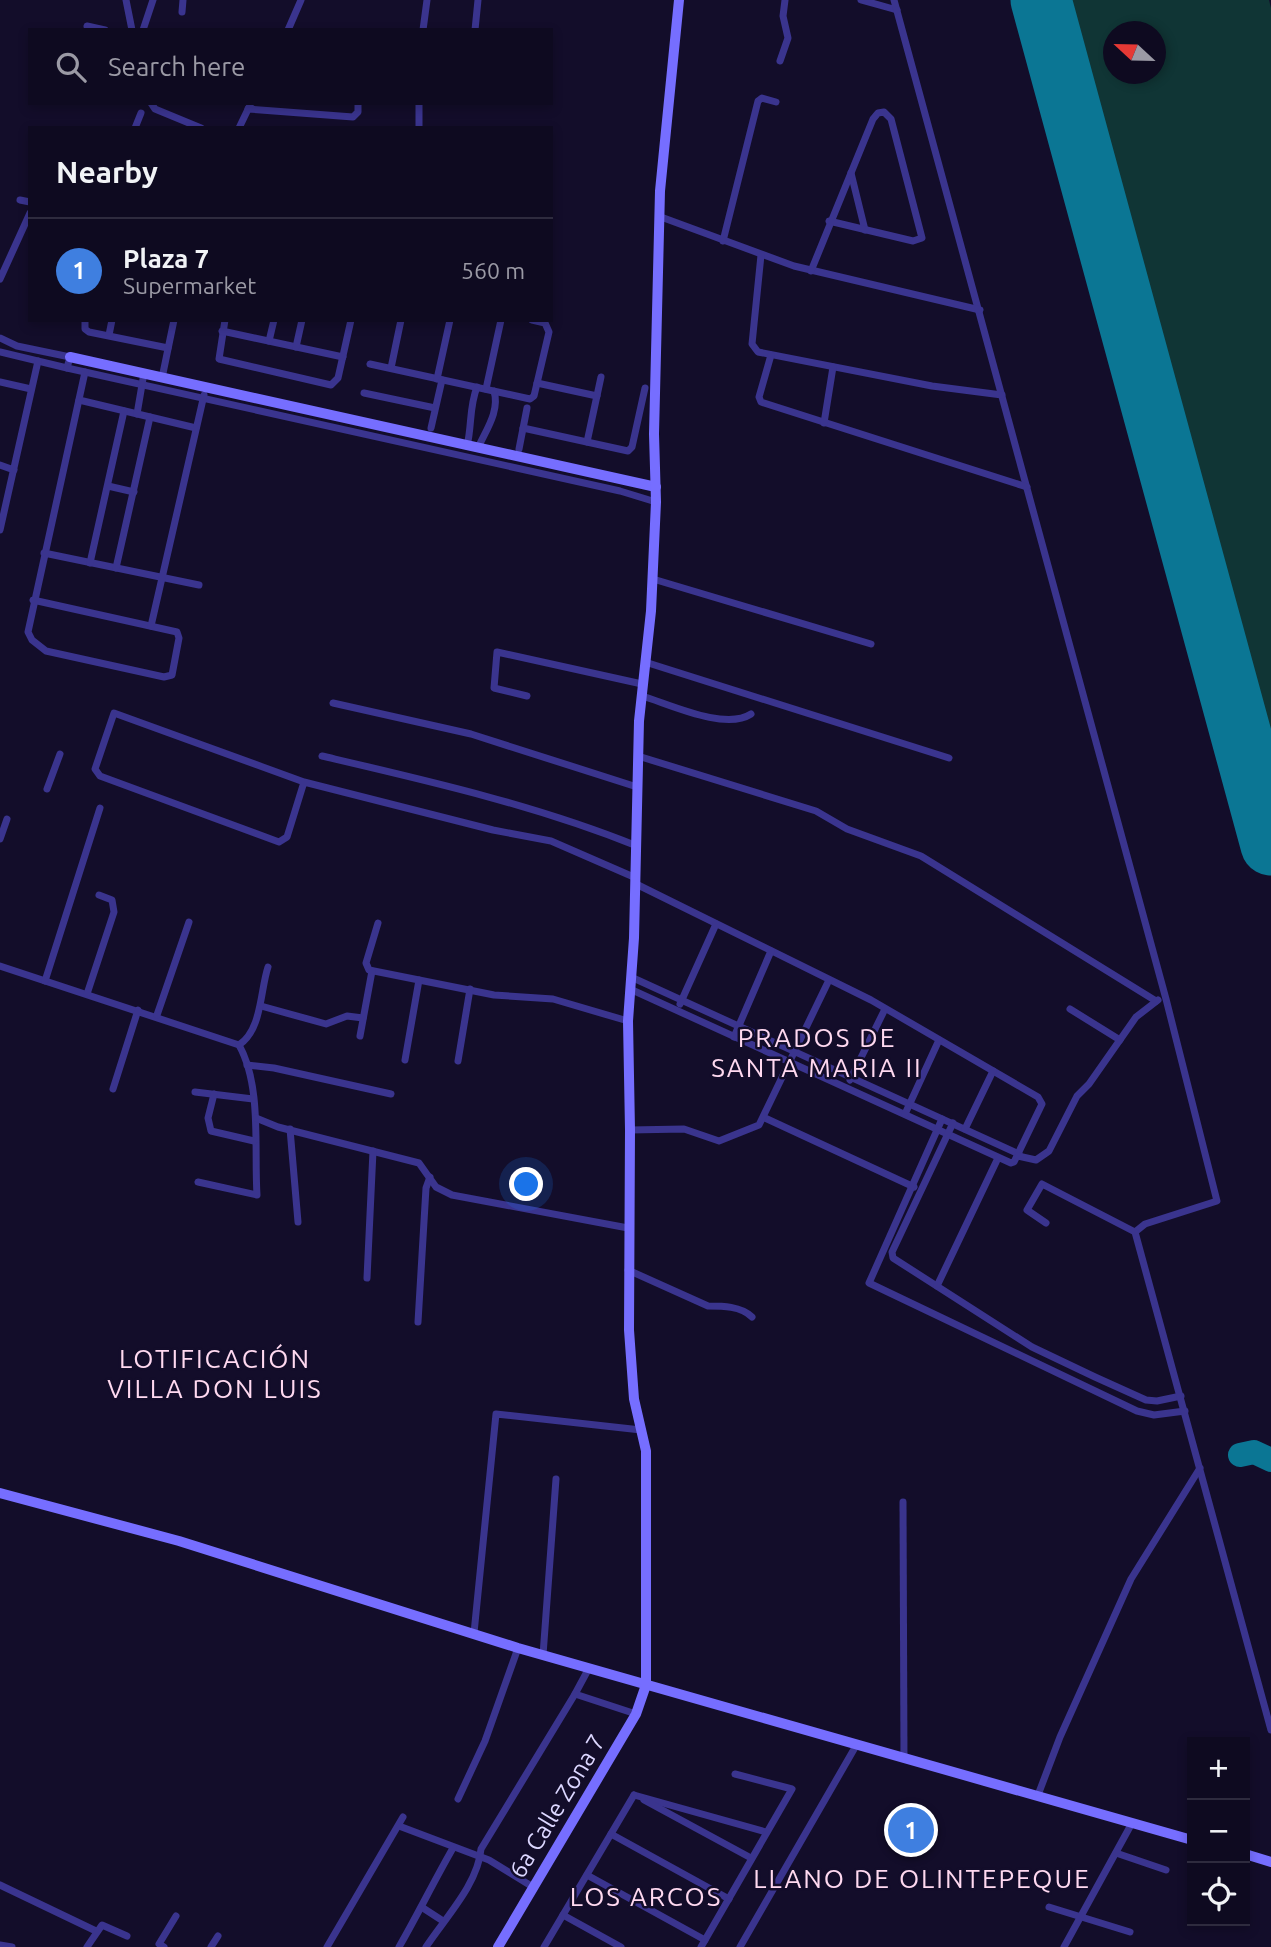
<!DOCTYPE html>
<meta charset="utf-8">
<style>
:root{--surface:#0e0a20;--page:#1c182d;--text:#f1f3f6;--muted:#9b9aa5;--line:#2e2b3e;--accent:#03deff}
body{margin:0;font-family:Ubuntu,sans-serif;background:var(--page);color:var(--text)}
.controls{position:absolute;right:21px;bottom:21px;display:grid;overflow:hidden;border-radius:0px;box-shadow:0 4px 10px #0003}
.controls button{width:63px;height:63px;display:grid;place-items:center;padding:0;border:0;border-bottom:2px solid var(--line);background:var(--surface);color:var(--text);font:35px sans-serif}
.compass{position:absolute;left:1103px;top:21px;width:63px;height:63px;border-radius:50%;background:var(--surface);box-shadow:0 4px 10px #0003;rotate:292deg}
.you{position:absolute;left:527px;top:1185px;width:24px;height:24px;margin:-18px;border:5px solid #fff;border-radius:50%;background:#1a73e8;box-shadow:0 0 0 10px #1a73e833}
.badge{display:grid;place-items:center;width:46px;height:46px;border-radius:50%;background:var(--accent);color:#fff;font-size:23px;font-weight:700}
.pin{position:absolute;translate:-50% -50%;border:4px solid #fff;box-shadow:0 2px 7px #0006}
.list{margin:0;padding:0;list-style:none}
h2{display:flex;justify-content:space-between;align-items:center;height:91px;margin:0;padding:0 28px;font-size:30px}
h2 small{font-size:23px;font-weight:400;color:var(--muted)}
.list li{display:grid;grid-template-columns:46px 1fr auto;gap:21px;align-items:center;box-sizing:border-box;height:105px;padding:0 28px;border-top:2px solid var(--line)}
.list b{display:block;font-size:26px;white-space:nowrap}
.list p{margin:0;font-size:23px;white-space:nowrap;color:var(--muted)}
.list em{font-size:23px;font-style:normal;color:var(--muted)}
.icon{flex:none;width:38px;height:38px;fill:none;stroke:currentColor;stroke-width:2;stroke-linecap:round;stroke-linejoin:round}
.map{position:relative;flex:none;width:1271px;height:1947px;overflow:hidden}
.search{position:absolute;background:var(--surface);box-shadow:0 4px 10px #0003;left:28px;top:28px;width:525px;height:77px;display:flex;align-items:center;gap:18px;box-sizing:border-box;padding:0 24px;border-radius:0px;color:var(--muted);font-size:26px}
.panel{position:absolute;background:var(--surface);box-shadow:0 4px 10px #0003;left:28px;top:126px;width:525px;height:196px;border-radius:0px}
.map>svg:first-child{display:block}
.green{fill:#103535;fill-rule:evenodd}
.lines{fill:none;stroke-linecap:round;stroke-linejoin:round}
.taxiway{stroke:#0b7694;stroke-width:24}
.runway{stroke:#0b7694;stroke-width:61}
.street{stroke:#3a348e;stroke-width:7}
.secondary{stroke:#766eff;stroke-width:10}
.labels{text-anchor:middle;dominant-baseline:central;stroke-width:5;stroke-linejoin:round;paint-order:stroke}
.street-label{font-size:24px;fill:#dcd7ff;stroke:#130d2a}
.neighbourhood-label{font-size:26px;letter-spacing:2px;fill:#ffd9f0;stroke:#130d2a}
</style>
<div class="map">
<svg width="1271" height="1947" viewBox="0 0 1271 1947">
<rect width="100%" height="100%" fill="#130d2a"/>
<path class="green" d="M1057,0H1269L1271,8V790ZM1114,32H1156V74H1114Z"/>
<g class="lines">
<polyline class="taxiway" points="1240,1455 1254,1452 1271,1460"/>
<polyline class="runway" points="1041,0 1271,845"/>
<g class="street">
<polyline points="126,0 132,30"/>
<polyline points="861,0 897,10"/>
<polyline points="894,0 1166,999 1217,1201 1145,1224 1135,1232"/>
<polyline points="182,12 183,0"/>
<polyline points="87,26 105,30"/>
<polyline points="143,30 153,0"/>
<polyline points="288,30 301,0"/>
<polyline points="423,30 427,0"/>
<polyline points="475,30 478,0"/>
<polyline points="780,61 788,38 783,16 785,0"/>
<polyline points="151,103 155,109 201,128"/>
<polyline points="248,109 353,117 358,112 358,103"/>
<polyline points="135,128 141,113"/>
<polyline points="239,128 251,103"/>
<polyline points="419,128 419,103"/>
<polyline points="851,173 865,230"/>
<polyline points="20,200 30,202"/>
<polyline points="661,217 794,266 980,310"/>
<polyline points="723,241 758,101 762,98 776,102"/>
<polyline points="761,255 752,344 758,352 932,386 1002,395"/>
<polyline points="811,271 873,119 878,113 884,112 891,119 922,238 913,241 829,221"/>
<polyline points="0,279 30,213"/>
<polyline points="85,320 85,329 89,332 168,348"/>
<polyline points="225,320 219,359 331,385 338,378 351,320"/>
<polyline points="222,331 343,357"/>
<polyline points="109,335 112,320"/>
<polyline points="0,338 17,346 70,357 67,368 0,352"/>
<polyline points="269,341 274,320"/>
<polyline points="296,347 302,320"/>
<polyline points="771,355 759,397 761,402 1027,487"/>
<polyline points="370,364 530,399 534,396 549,332 545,323 532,320"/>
<polyline points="67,368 620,491 656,502"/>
<polyline points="391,368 401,320"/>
<polyline points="162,378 174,320"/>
<polyline points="437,379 450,320"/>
<polyline points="0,382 31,389"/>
<polyline points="537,383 597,396"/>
<polyline points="486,389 501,320"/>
<polyline points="364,393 435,408"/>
<polyline points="79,400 196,428"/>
<polyline points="137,414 144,373"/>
<polyline points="824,423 833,367"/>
<polyline points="431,428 442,380"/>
<polyline points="523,428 628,451 632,447 645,388"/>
<polyline points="587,442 601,377"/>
<path d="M467,446C472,426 469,407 477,387"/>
<path d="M478,448C486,430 500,411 494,391"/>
<polyline points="519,449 527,408"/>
<polyline points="0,465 14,470"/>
<polyline points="108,486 134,492"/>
<polyline points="0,530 38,361"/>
<polyline points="44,553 199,585"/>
<polyline points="90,563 124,411"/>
<polyline points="116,568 150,417"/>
<polyline points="653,579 871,644"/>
<polyline points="33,600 177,632 179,638 172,675 164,677 46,651 32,640 28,632 85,372"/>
<polyline points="151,626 204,395"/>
<polyline points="645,662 949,758"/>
<polyline points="527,696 494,688 497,652 642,684"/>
<path d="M642,696C669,704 725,731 751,714"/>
<polyline points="333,703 471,734 637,787"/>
<path d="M322,756C429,781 535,805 637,846"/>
<polyline points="638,756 816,811 847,829 921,856 1156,1001"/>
<polyline points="304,782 287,837 279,842 100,776 95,769 114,713 304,782 493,830 551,841 636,878"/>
<polyline points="47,789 60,754"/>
<polyline points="0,839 7,819"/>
<polyline points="378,923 366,963 369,970 494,995 553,999 628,1021"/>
<path d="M0,966L239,1045C262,1086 254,1149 257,1195L198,1182"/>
<polyline points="631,977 1019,1154"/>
<polyline points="45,981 100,808"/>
<polyline points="630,989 1011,1163 1014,1162 1042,1104 1038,1097 871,1000 636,884"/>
<polyline points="87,994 114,912 112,900 99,895"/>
<polyline points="680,1004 716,924"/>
<polyline points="261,1006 326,1024 347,1016 363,1018"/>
<polyline points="1070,1009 1120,1040"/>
<polyline points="157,1015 189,922"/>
<polyline points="360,1036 372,971"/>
<polyline points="734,1037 771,951"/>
<path d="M239,1045C262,1030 260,991 268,967"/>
<polyline points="405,1060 419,980"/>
<polyline points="458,1061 470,989"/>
<polyline points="247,1065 274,1068 391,1094"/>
<polyline points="850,1080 885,1009"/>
<polyline points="113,1089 138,1010"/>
<polyline points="195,1092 253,1099"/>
<polyline points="214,1094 208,1118 211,1131 254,1141"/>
<polyline points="905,1114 939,1040"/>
<polyline points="256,1118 278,1127 419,1163 436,1187 452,1195 628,1228"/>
<polyline points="765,1118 914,1187"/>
<polyline points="942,1119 869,1283 1137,1411 1154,1415 1185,1411"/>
<polyline points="953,1123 892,1252 893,1258 1032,1347 1095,1377 1146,1400 1157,1401 1181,1396"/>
<polyline points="290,1129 298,1222"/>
<polyline points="965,1129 993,1071"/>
<polyline points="630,1130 684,1129 719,1141 759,1125 829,980"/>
<polyline points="1018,1156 1036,1160 1049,1151 1077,1096 1089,1084 1136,1017 1158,1000"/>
<polyline points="1046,1223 1027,1210 1042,1184 1135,1232 1271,1730"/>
<path d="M628,1270L708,1306C722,1306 741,1306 752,1317"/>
<polyline points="367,1278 373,1151"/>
<polyline points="937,1286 998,1158"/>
<polyline points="418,1322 426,1188 430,1177"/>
<polyline points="903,1502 904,1758"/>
<polyline points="474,1633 496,1414 641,1430"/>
<polyline points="543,1655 556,1479"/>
<polyline points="589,1668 575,1694 636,1714"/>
<polyline points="634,1795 766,1832"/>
<polyline points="1038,1795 1060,1737 1131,1579 1200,1468"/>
<polyline points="458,1799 485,1741 518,1648"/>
<polyline points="644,1800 751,1858"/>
<polyline points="399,1826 489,1860 533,1887"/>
<polyline points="611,1834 729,1899"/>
<polyline points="1116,1853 1166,1870"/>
<polyline points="587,1875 705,1940"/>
<polyline points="0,1885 96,1931"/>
<polyline points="1049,1907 1130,1932"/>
<polyline points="423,1908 443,1921"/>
<polyline points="563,1915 621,1947"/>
<polyline points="0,1945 12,1947"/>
<polyline points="87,1947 102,1925 127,1936"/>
<polyline points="164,1947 159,1944 176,1916"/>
<polyline points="211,1947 218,1936"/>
<polyline points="327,1947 403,1817"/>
<path d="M399,1947C418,1914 434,1881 453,1848"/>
<path d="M426,1947C445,1918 478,1884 481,1849L575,1694"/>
<polyline points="544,1947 634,1795"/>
<polyline points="701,1947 792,1789 735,1774"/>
<polyline points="740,1947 857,1744"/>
<polyline points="1064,1947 1132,1823"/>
</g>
<g class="secondary">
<polyline points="70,357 656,487"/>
<polyline points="0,1493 179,1541 518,1648 1192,1840"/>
<polyline points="1245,1854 1271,1862"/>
<polyline points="498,1947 636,1714 646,1685 646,1451 634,1399 629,1330 630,1130 628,1021 634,938 639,721 651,611 656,502 654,434 660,191 679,0"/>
</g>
</g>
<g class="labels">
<g class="street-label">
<text transform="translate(557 1806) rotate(-59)">6a Calle Zona 7</text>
</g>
<g class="neighbourhood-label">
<text x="817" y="1037">PRADOS DE<tspan x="817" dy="30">SANTA MARIA II</tspan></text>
<text x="215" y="1358">LOTIFICACIÓN<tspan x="215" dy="30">VILLA DON LUIS</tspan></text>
<text x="922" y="1878">LLANO DE OLINTEPEQUE</text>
<text x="646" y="1896">LOS ARCOS</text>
</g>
</g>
</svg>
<div class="controls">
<button>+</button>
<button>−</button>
<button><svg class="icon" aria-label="locate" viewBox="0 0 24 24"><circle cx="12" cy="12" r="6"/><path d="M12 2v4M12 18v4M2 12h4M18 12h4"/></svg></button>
</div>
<svg class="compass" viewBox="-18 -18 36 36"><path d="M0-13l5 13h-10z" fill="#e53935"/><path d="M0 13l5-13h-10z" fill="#9b9aa5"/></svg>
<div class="you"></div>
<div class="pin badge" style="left:911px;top:1830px;background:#3f7fe0">1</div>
<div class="search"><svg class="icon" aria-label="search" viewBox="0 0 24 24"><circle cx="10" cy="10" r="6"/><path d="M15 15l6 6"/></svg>Search here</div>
<section class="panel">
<h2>Nearby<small></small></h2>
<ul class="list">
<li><span class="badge" style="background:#3f7fe0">1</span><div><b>Plaza 7</b><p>Supermarket</p></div><em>560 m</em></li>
</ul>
</section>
</div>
